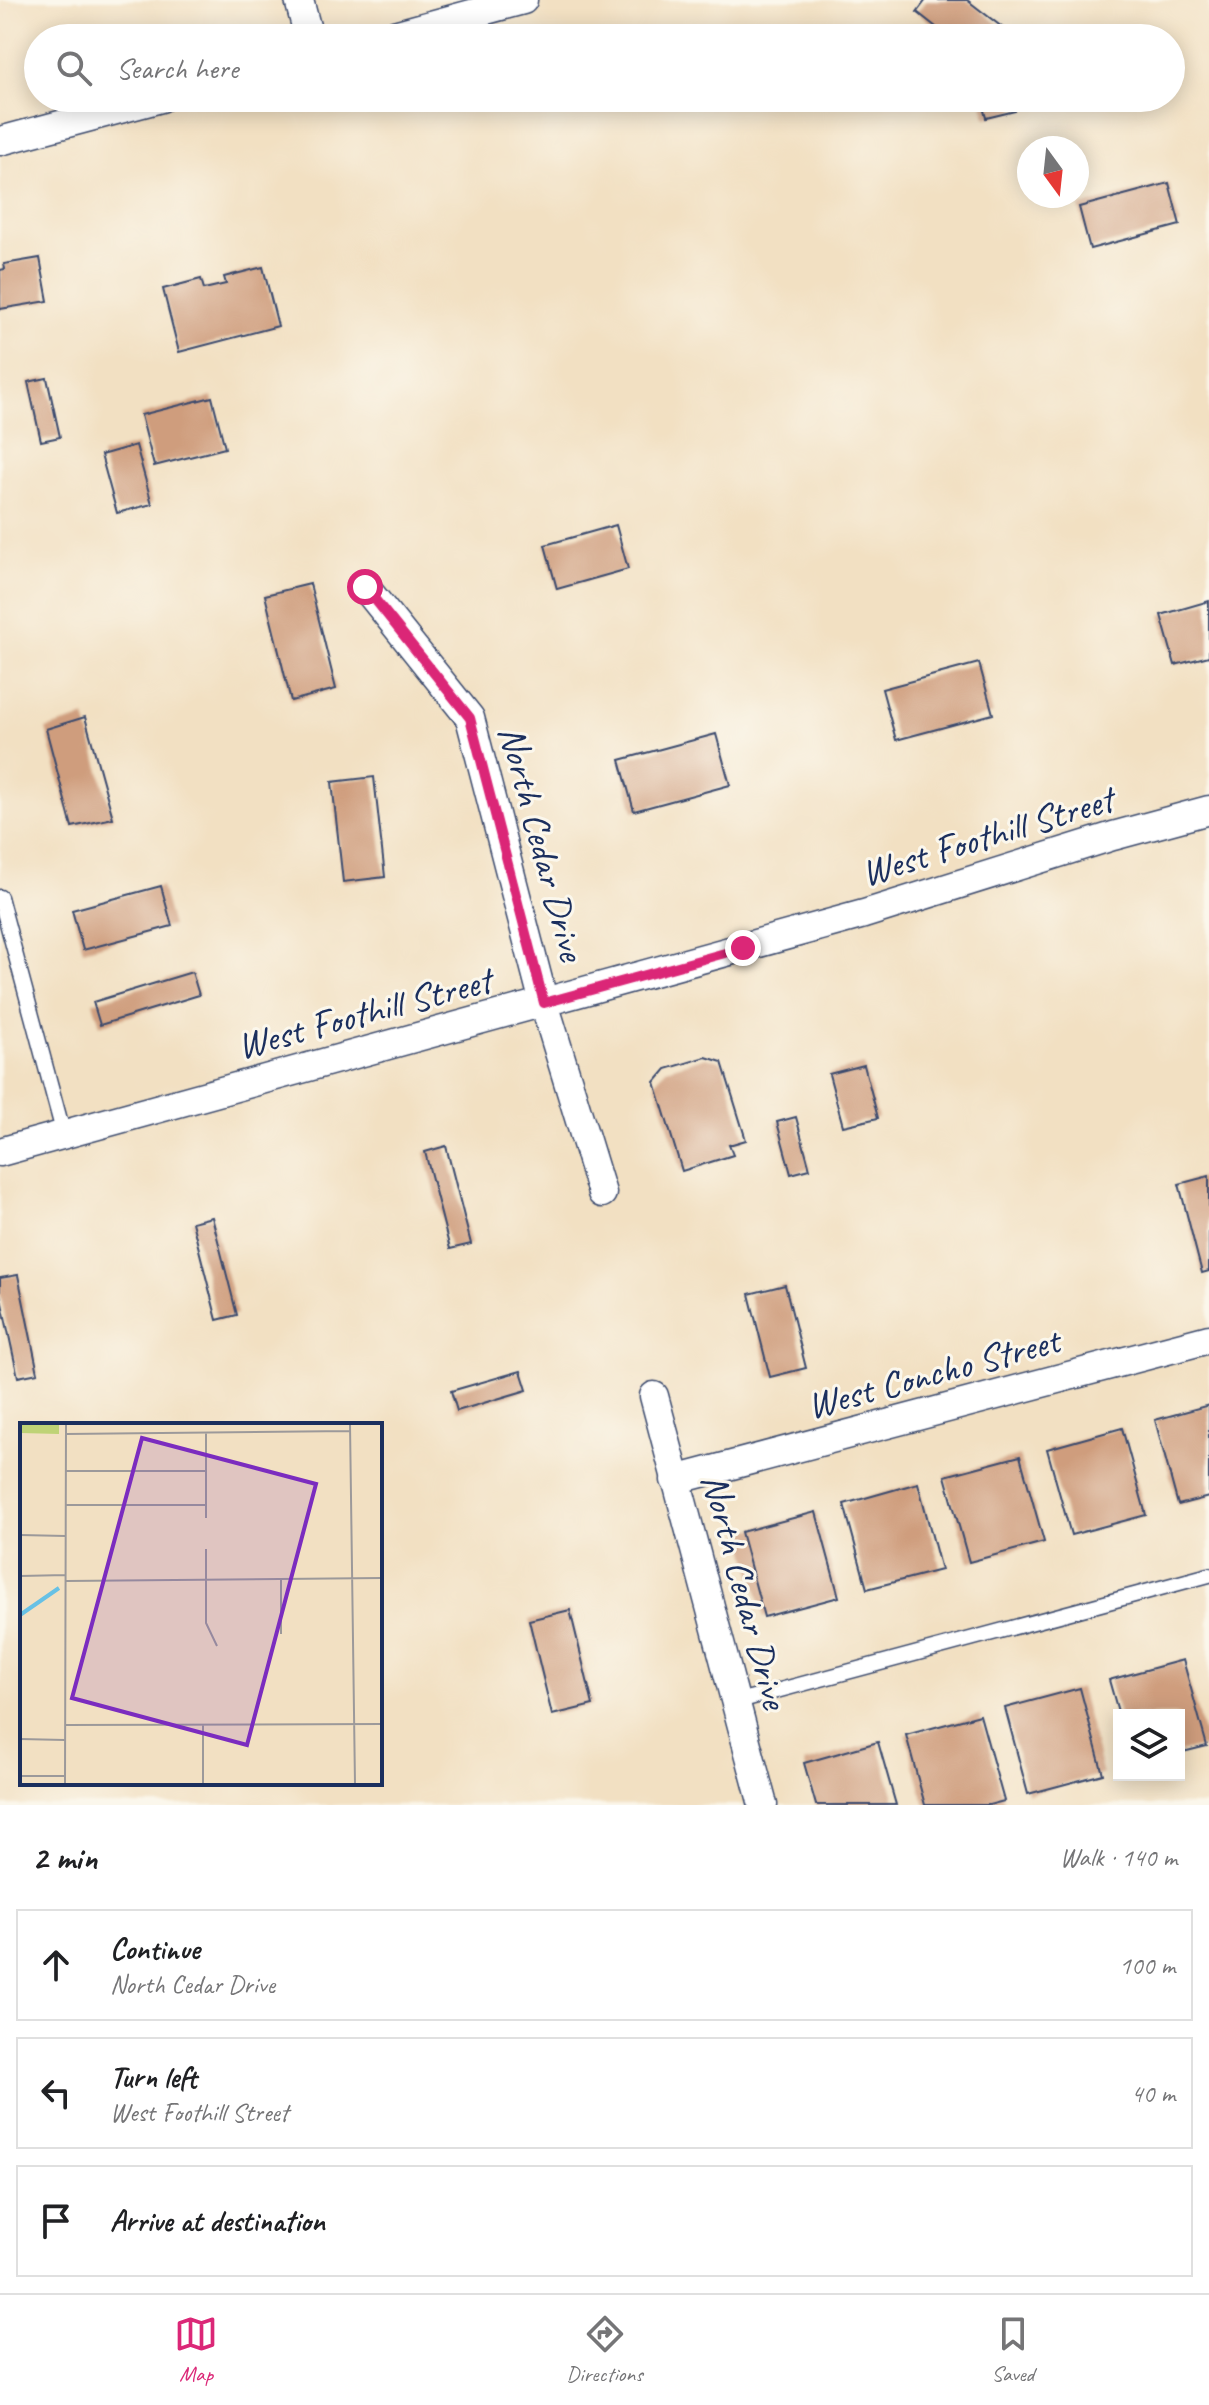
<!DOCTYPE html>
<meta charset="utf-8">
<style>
:root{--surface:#fff;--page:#f6f6f6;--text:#202124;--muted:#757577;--line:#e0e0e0;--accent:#db2777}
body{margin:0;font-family:Caveat,sans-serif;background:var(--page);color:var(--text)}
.controls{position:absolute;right:24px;bottom:24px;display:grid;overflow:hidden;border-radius:0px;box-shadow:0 4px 20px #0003}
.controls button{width:72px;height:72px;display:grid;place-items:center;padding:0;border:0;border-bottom:2px solid var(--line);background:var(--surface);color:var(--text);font:40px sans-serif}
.compass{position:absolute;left:1017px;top:136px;width:72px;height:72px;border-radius:50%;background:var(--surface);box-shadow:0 4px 20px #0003;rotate:165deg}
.stop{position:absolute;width:24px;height:24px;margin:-18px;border:6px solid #db2777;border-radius:50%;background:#fff}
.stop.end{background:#db2777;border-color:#fff;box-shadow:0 2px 8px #0008}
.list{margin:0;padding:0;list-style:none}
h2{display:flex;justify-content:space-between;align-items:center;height:104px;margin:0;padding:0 32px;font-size:34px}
h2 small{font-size:26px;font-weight:400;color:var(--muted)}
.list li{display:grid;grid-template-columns:52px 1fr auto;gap:24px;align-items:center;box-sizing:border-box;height:112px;margin:0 16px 16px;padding:0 16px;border:2px solid var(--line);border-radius:0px}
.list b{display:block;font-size:30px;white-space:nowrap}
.list p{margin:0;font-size:26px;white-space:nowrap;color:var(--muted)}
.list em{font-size:26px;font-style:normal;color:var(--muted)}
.icon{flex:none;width:44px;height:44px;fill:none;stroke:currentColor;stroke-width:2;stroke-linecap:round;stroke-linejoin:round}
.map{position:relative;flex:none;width:1209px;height:1805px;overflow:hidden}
.search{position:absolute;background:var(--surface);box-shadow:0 4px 20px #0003;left:24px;right:24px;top:24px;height:88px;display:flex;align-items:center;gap:20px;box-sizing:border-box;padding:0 28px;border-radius:44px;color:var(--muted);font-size:30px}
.sheet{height:488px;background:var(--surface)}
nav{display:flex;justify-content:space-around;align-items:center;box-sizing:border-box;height:112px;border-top:2px solid var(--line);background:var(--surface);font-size:22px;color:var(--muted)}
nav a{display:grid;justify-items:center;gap:4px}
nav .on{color:var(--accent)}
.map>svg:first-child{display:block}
.building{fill:#cf9d7d}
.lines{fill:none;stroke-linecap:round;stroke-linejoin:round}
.service-casing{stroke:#3b4a6d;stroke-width:17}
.minor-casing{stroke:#3b4a6d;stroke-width:31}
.service{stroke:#fff;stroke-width:14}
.minor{stroke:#fff;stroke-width:28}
.route{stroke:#db2777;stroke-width:10}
.labels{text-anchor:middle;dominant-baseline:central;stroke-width:6;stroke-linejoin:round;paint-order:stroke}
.street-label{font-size:38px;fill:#1b2f5e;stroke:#fbf7ec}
.inset-river{fill:none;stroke:#67c1e5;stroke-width:4}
.inset-road{fill:none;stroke:#9c999a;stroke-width:2}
.view{fill:#7b2cbf;fill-opacity:0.15;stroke:#7b2cbf;stroke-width:4}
.inset-edge{fill:none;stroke:#1b2f5e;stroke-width:4}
</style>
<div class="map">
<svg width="1209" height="1805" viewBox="0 0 1209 1805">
<rect width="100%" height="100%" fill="#fbf7ec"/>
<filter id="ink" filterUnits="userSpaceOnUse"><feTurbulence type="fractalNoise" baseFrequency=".0125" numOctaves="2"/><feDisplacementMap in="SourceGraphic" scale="16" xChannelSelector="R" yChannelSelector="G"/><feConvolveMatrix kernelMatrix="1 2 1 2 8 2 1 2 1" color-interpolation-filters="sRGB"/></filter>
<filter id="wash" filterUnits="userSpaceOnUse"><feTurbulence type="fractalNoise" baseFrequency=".006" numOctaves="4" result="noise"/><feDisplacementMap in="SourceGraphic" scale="32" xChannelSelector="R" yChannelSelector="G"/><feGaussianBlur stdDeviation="1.8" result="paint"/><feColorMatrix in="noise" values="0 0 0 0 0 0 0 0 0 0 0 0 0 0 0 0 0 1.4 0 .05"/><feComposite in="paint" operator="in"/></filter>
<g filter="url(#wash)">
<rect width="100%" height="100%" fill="#f2e0c2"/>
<g id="blocks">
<g class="building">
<polygon points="926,0 967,0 1016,38 950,38 917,12"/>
<polygon points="999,98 1011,98 1015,111 986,118 982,103"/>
<polygon points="1169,183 1180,225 1090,249 1079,207"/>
<polygon points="40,258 48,301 0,309 0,270 5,269 4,264"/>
<polygon points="263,267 278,326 179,352 163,289 201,279 204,289 226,284 224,277"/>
<polygon points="47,378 60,437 41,441 28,382"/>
<polygon points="212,397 225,448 154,466 141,415"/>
<polygon points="136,445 152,504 117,513 101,455"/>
<polygon points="616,525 628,569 557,589 545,545"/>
<polygon points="310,584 336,689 291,701 265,595"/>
<polygon points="1209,601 1209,656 1175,665 1161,615"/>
<polygon points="979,663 993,714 896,740 882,689"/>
<polygon points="85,717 113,818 72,827 46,729"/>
<polygon points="716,734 730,785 634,811 620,760"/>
<polygon points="374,777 385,877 343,882 332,782"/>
<polygon points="161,886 172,926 83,950 72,910"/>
<polygon points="192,972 199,995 100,1025 93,1002"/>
<polygon points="706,1057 722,1062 746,1140 729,1145 733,1155 682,1171 655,1082 666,1069"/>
<polygon points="864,1065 878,1118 843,1126 829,1074"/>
<polygon points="796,1117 810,1169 791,1174 777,1122"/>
<polygon points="446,1146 471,1244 450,1249 425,1152"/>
<polygon points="1209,1176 1209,1271 1202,1273 1179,1184"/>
<polygon points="212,1217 237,1315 217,1320 192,1222"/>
<polygon points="18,1275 38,1373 18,1377 0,1294 0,1278"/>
<polygon points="785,1285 806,1368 770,1377 749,1294"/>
<polygon points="521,1371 527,1390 457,1411 451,1391"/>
<polygon points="1209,1405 1209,1497 1178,1505 1155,1420"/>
<polygon points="1122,1428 1146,1515 1071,1535 1047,1449"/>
<polygon points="1020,1456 1044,1542 969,1562 945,1476"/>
<polygon points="918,1483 941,1570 867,1589 844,1504"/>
<polygon points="816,1512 839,1597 764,1617 741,1532"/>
<polygon points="570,1610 593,1705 552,1715 529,1620"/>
<polygon points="1183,1660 1207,1746 1179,1753 1179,1715 1119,1715 1109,1680"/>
<polygon points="1080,1688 1103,1774 1028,1794 1005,1708"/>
<polygon points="980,1715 1004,1801 989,1805 925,1805 906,1735"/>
<polygon points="878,1742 896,1805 816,1805 804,1763"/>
</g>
</g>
</g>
<g filter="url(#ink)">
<use href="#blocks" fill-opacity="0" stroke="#3b4a6d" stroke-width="2"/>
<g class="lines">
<defs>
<g id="service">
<polyline points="0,897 64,1135"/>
<polyline points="735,1702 1209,1575"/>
</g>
<g id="minor">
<polyline points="299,0 309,38"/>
<polyline points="383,38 523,0"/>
<polyline points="0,141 161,98"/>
<polyline points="365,587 470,718 544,1003 602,1193"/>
<polyline points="0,1152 864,914 1113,836 1209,810"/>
<polyline points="654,1396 763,1805"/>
<polyline points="675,1480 1209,1339"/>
</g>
</defs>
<use href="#service" class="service-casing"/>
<use href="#minor" class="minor-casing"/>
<use href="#service" class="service"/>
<use href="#minor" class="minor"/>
</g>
</g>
<g class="lines" filter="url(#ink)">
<polyline class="route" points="365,587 470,718 544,1003 743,948"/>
</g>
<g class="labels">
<g class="street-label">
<text transform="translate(987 836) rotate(-17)">West Foothill Street</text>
<text transform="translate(542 843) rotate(75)">North Cedar Drive</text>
<text transform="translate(364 1013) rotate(-15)">West Foothill Street</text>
<text transform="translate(933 1373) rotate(-15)">West Concho Street</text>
<text transform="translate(745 1591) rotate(75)">North Cedar Drive</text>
</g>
</g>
<g transform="translate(20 1423)">
<rect width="362" height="362" fill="#f2e0c2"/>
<path d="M0,1H39V11L0,10Z" fill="#bfd376"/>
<path class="inset-river" d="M0,192L39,165"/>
<path class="inset-road" d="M330,1L335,361M186,10V95M46,11L330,8M46,48H186M46,82H186M0,112L46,113M186,126V200L197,223M0,153L46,152M261,155V211M46,158L362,155M45,302L362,301M0,316L45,317M0,353H45M45,361L46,1M183,361V301"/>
<path class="view" d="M122,15L296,61L227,322L52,275Z"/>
<rect width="362" height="362" class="inset-edge"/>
</g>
</svg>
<div class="controls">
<button><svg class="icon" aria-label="layers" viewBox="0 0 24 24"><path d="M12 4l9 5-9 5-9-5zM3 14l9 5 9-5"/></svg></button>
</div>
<svg class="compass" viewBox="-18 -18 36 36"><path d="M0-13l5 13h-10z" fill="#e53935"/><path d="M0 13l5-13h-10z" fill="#757577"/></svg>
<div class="stop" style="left:365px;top:587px"></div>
<div class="stop end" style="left:743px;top:948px"></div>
<div class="search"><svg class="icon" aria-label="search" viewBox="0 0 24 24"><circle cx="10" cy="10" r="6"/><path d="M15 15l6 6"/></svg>Search here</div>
</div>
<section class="sheet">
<h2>2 min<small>Walk · 140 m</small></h2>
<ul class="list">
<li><svg class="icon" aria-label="ahead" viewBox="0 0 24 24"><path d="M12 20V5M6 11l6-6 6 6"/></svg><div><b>Continue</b><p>North Cedar Drive</p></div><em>100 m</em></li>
<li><svg class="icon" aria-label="left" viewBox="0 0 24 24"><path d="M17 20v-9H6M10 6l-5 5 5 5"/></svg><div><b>Turn left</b><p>West Foothill Street</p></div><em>40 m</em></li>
<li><svg class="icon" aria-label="arrive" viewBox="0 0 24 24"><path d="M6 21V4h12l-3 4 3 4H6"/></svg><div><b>Arrive at destination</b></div></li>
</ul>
</section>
<nav>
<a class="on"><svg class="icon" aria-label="map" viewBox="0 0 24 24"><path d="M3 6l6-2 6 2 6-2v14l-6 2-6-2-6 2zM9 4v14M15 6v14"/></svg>Map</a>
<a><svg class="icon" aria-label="directions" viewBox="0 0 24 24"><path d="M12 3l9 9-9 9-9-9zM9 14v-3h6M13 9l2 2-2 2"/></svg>Directions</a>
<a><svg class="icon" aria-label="saved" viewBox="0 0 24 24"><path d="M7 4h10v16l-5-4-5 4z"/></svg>Saved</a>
</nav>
